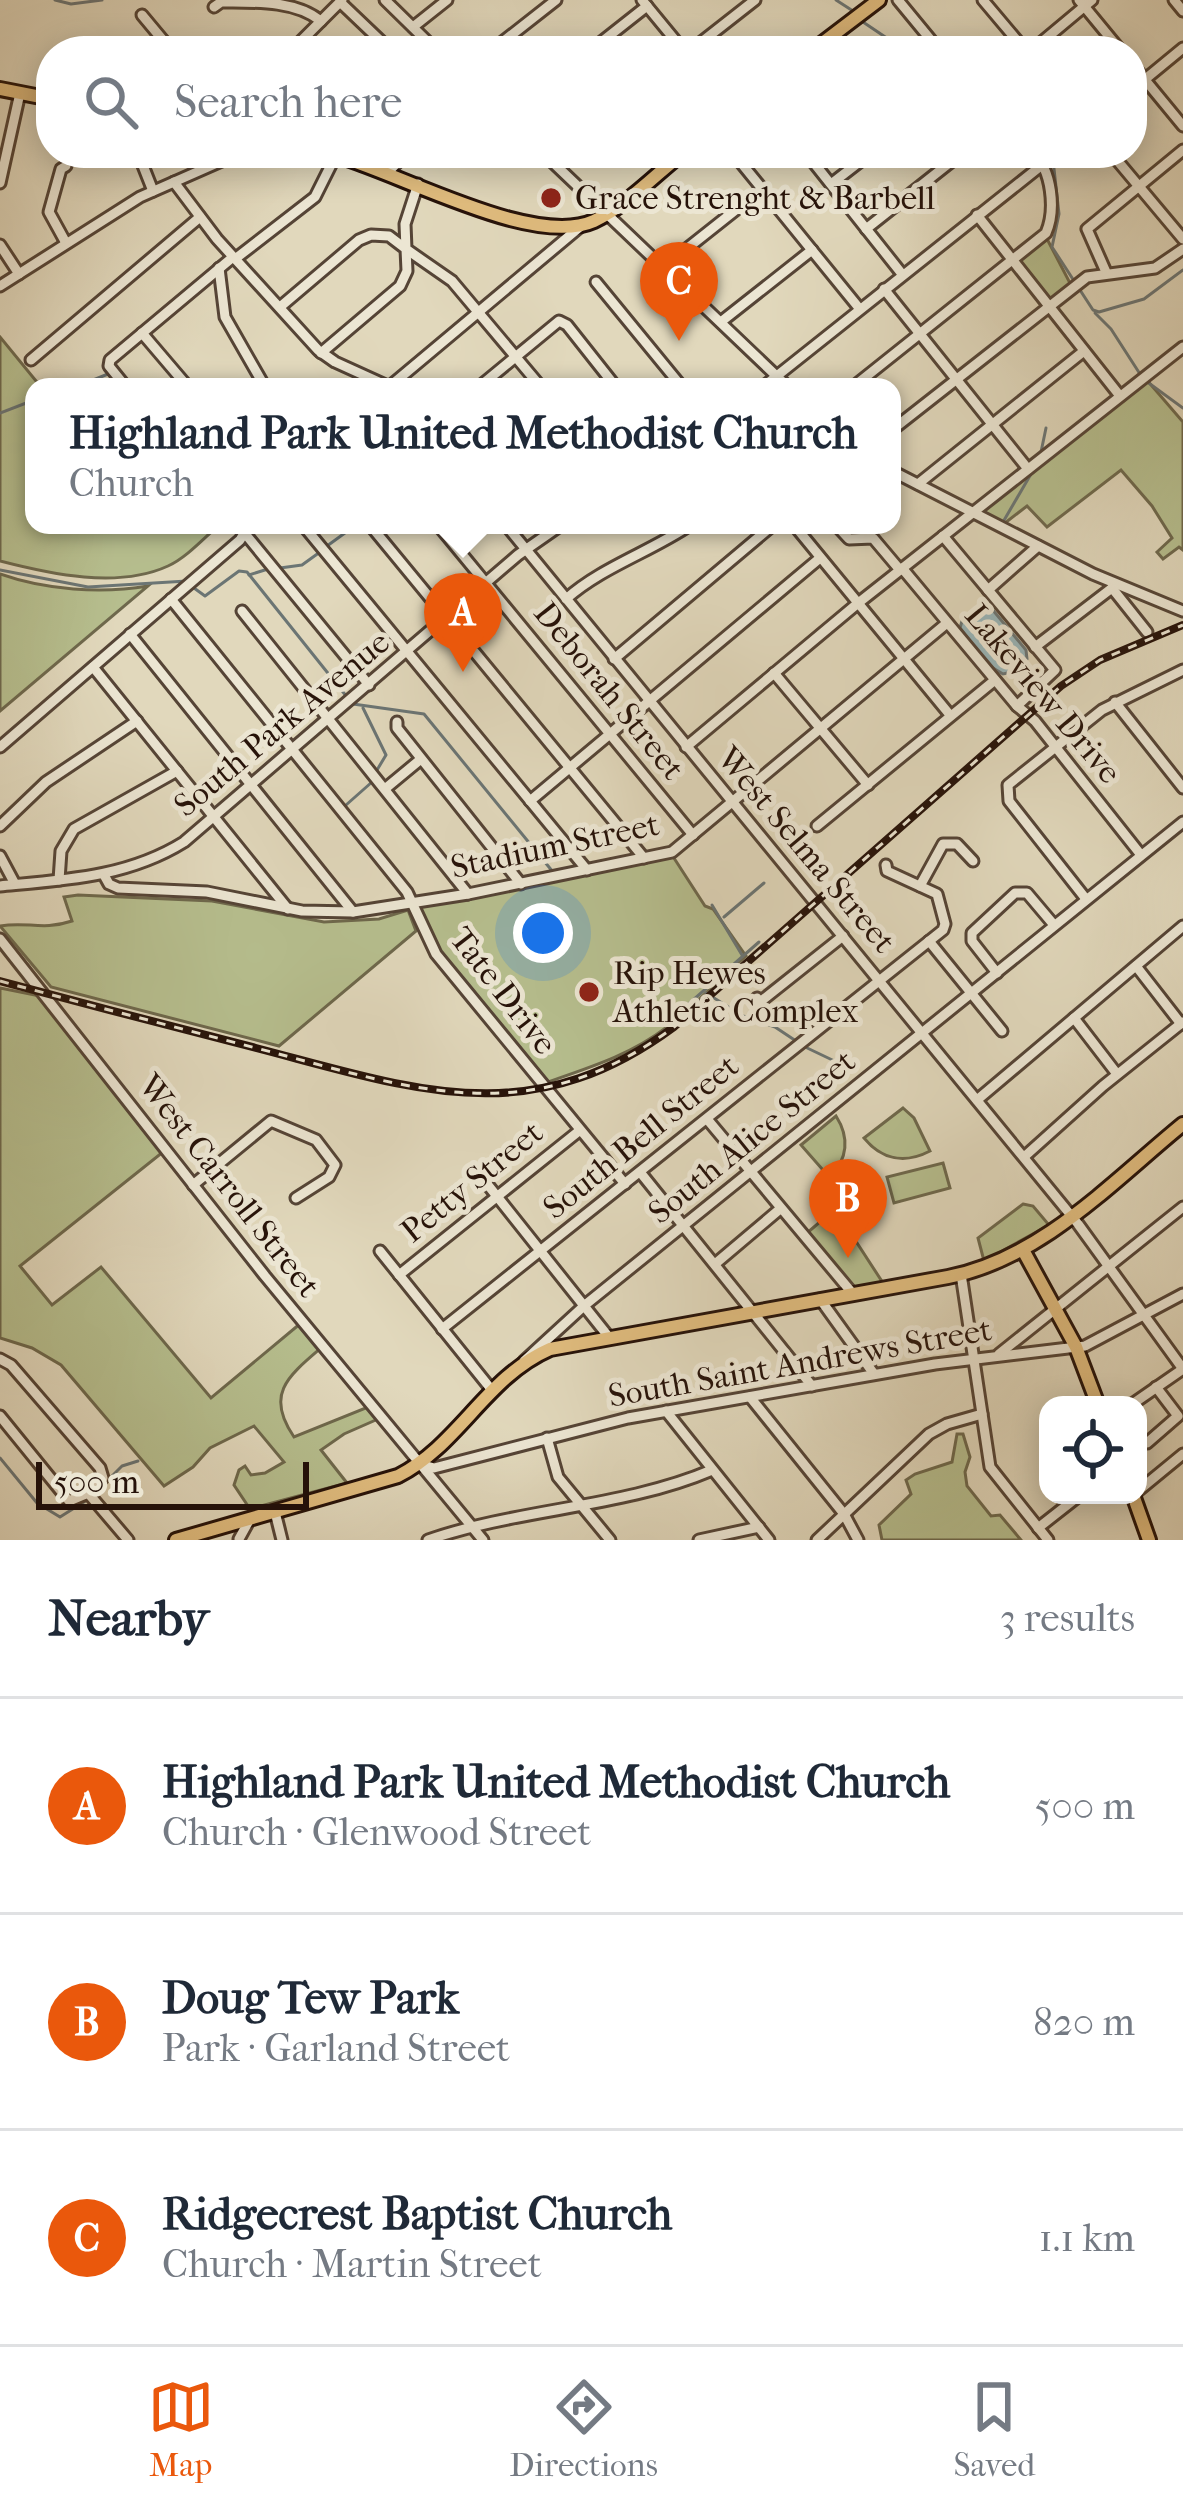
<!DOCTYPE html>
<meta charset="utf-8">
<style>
:root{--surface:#fff;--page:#f2f2f3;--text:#1f2937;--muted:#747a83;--line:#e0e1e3;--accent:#ea580c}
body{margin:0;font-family:"IM FELL French Canon",serif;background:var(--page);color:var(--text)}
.controls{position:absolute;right:36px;bottom:36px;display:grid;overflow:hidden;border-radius:24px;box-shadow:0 6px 30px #0003}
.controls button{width:108px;height:108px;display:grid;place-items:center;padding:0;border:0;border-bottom:3px solid var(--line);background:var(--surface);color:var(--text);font:60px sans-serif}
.scale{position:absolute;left:36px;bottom:30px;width:273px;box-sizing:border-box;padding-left:12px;border:6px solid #261209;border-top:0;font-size:33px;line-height:42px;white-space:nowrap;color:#261209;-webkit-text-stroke:9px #ece6d3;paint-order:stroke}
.you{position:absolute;left:543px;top:933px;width:42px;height:42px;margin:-30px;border:9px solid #fff;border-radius:50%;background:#1a73e8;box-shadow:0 0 0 18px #1a73e833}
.badge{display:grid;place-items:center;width:78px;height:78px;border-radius:50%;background:var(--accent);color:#fff;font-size:39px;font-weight:700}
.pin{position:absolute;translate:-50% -99px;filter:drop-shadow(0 3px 6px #0008)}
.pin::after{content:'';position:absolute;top:63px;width:42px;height:36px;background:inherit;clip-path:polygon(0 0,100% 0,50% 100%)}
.popup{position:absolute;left:25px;top:378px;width:876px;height:156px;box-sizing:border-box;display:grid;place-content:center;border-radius:24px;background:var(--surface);filter:drop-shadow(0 3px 9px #0005);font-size:39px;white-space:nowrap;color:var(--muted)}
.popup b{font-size:45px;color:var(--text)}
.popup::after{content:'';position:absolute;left:50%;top:100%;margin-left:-24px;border:24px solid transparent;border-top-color:var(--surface)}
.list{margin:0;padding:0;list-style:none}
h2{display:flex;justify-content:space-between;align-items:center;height:156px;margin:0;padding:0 48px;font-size:51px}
h2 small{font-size:39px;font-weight:400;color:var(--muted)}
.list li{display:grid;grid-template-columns:78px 1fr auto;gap:36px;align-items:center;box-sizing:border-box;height:216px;padding:0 48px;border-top:3px solid var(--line)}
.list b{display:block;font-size:45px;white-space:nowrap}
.list p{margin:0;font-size:39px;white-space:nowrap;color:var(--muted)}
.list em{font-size:39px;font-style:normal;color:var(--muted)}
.icon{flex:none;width:66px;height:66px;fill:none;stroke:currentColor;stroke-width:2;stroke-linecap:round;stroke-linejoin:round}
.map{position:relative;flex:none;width:1183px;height:1540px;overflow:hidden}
.search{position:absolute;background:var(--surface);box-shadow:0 6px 30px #0003;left:36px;right:36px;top:36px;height:132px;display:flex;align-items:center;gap:30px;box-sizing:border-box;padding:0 42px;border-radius:48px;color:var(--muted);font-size:45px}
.sheet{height:804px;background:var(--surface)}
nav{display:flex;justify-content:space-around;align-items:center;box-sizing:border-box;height:168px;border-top:3px solid var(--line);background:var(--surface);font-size:33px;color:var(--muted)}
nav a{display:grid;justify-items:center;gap:6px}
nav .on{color:var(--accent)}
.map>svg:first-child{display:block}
.green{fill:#b6be8e;stroke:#6e684c;stroke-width:3}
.water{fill:#99b7bb;stroke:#6b7574;stroke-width:3}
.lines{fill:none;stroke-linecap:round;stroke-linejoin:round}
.stream{stroke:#6b7574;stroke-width:3}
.minor-casing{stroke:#554436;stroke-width:15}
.major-casing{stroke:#261209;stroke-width:18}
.minor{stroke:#ece6d3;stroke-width:9}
.major{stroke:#e0bc7e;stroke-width:12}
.rail-casing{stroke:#261209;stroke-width:8}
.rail{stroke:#ece6d3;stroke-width:3;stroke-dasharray:9;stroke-linecap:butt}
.poi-dot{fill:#8f2418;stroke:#ece6d3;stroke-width:4.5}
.labels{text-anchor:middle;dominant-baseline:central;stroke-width:10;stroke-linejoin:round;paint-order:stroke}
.poi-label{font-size:33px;fill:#261209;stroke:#ece6d3;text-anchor:start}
.street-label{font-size:33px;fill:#261209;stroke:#ece6d3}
</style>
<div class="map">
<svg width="1183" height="1540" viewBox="0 0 1183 1540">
<rect width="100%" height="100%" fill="#e1d8bc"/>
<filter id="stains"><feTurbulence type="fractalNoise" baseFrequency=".00167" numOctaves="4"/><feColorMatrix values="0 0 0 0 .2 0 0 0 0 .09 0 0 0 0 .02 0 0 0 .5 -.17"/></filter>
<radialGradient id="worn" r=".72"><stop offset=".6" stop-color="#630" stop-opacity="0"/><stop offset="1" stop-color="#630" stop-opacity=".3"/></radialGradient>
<g class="green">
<polygon points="1046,237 1071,285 1049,302 1016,261"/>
<path d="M0,337L41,387H34V525H219C204,538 186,558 168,566C118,589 50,574 0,561Z"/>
<polygon points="1146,379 1183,422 1183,550 1179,547 1163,559 1157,552 1172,538 1152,506 1121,470 1047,527 1027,506 1005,523 980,512"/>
<path d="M0,574C45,590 101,594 148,586L0,711Z"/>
<path d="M672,855L705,906L713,909L746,956C720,979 695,1005 667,1027C631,1055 588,1068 545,1083L434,946L419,905Z"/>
<path d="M78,895L212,901L324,922L379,919L408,910L416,931L279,1046L51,987L0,926C27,921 42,931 72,921L64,897Z"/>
<path d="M0,988L40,996L163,1152L20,1266L52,1305L101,1267L211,1398L301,1323L321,1348C287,1377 265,1395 294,1437L368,1407L378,1419L344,1434L321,1450L347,1483L250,1509L234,1485L239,1470L245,1466L251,1475L265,1473L284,1462L254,1426L210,1448L193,1467L164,1486L61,1365L32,1348L0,1338Z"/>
<path d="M903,1108L914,1118L930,1151C905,1164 882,1160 864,1138Z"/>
<path d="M836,1116C850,1138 848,1158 830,1178L801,1145Z"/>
<polygon points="943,1163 950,1188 894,1203 887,1177"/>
<polygon points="1023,1204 1033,1206 1049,1225 984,1261 978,1238"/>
<polygon points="835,1209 883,1283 855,1288 807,1233"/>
<polygon points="957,1434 963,1434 970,1457 965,1472 967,1486 991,1516 1000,1515 1021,1540 882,1540 879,1525 911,1494 906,1480 915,1474 952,1462"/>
</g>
<polygon class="water" points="987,603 1026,650 1027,659 1012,672 1003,674 988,665 960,628 962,621"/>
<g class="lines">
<g class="stream">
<polyline points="55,0 71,4 102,0"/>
<polyline points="836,0 853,11"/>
<polyline points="863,22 906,51"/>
<polyline points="1053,160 1059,214 1052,247 1093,310 1099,312 1144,299 1183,270"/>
<polyline points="1095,313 1111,329 1140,374"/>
<polyline points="1146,381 1183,408"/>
<polyline points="76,387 108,374"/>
<polyline points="0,413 34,400"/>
<polyline points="1041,452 1046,428"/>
<polyline points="1003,522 1031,474"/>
<polyline points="354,526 356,525"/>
<polyline points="327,546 349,530"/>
<polyline points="280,568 302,565 320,552"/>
<polyline points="0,570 88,587 187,581"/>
<polyline points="249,575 268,569"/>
<polyline points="194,588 205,596 239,571 247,572 347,697"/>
<polyline points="353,704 424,714 553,872"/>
<polyline points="363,708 386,755 377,770"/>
<polyline points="346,805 372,782"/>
<polyline points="712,905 742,955"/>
<polyline points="724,917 764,883"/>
<polyline points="706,993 743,1016 775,1027 796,1041"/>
<polyline points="668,1022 759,942"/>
<polyline points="803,1046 847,1067"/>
<polyline points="0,1458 37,1503 60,1517 87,1500"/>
<polyline points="94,1494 122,1466 138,1461"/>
</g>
<defs>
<g id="minor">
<polyline points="385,0 437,51"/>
<polyline points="642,0 684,51"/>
<polyline points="898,0 940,51"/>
<polyline points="983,0 1026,51"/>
<polyline points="1079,0 1121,51"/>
<polyline points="1174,0 1183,11"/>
<polyline points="340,2 384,44 383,51"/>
<path d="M214,7L221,2C254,2 295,0 321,21"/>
<polyline points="142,15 172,51"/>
<polyline points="413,27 447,0"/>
<polyline points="259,51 294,48 342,0"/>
<polyline points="491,51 556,0"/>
<polyline points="590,51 647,6"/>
<polyline points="690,51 755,0"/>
<polyline points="1031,51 1092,0"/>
<polyline points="1132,64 1183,126"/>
<polyline points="1132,90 1183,48"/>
<polyline points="138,153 153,191"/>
<polyline points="543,153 788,387"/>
<polyline points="733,153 859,308"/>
<polyline points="806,153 902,274"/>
<polyline points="1111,153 1183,239"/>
<polyline points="66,166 61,169 49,212 66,243"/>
<polyline points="388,172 407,153"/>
<polyline points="174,182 217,239 318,350 335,362 390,387"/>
<polyline points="0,183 20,93"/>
<polyline points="418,184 405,224 406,249 452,281 541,387"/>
<polyline points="831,184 871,153"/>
<polyline points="977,215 1120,396"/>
<polyline points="866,229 962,153"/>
<polyline points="0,245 19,274"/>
<polyline points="235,259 315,197 336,155"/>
<polyline points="665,266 762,189"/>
<polyline points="219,268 225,317 265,387"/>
<polyline points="1106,272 1087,229 1183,150"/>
<polyline points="596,282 682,387"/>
<polyline points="0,286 140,197 240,153"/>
<polyline points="884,289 1028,469"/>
<polyline points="280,307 359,240 371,235 389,236 406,249 407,271 400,286 321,353"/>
<polyline points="722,321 812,250"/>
<polyline points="142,333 188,387"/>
<polyline points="31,360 200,217"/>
<polyline points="126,387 109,366 110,360 233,257"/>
<polyline points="389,387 581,226"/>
<polyline points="479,387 559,321 567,325 616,387"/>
<polyline points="763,387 1057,153"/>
<path d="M853,387L1046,233C1056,210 1052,170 1033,153"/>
<polyline points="892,430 1087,277 1155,268 1183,249"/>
<polyline points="892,471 1093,574 1183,611"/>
<polyline points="918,484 1084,351"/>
<polyline points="238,525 369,685"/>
<polyline points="303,525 587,870"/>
<polyline points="370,525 644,858"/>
<polyline points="438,525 693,835"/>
<polyline points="506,525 1078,1224 1183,1369"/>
<polyline points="794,525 950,715"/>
<polyline points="836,525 849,539 873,538 900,570"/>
<polyline points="943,536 1055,670 1017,706"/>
<polyline points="902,568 1017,706 1035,721 1141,855"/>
<polyline points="1112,588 1147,632"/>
<polyline points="988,590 1038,546"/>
<polyline points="171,599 407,892 436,954 625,1184"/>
<path d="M566,599C602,567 650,552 690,525"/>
<polyline points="242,611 468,894"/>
<polyline points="130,634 353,912"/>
<polyline points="1035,647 1112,588"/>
<polyline points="614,659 773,525"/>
<polyline points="93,667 288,909"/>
<polyline points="774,673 868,785"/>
<polyline points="1115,702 1183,788"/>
<polyline points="397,722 397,728 521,884"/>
<polyline points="0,747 240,540 249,525"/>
<polyline points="686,747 857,604 1183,347"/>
<polyline points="386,788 421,759"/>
<polyline points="530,801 820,558"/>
<polyline points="0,826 46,782 137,721"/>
<polyline points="817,826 995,680"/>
<polyline points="0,856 15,884"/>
<polyline points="104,875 109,884 118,888 207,892 302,911 353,912 468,894 672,852 947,623"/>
<polyline points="59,880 61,851 74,829 177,771"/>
<path d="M0,886C65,880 128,877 184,842L518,555L561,525"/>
<polyline points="920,886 943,844 957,844 973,861"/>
<polyline points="1086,899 1009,801 1008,785 1102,710 1183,670"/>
<polyline points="0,939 265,1276 483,1540"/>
<polyline points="929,941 1002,1031"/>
<polyline points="1136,966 1181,1024"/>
<polyline points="997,973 972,941 972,933 1015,893 1027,893 1054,925"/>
<polyline points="757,998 760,1002 843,936"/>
<polyline points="1074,1018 1117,1074"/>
<polyline points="977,1100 1183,926"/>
<polyline points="707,1119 853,1294"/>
<polyline points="1024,1157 1103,1086 1183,1022"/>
<polyline points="476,1170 608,1336"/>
<polyline points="640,1172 812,1386"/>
<polyline points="193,1185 271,1121 316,1140 335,1165 329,1177 296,1198"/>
<polyline points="380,1251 491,1389"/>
<polyline points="715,1264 780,1209"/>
<polyline points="961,1274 990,1467 1048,1540"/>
<polyline points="399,1275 579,1131"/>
<polyline points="820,1299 874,1374"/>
<polyline points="442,1329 943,930 945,924 937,894 887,871 886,865"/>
<polyline points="999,1354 1183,1207"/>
<polyline points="0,1359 11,1365 100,1468 103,1478 88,1493 69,1501 0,1416"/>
<polyline points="524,1361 585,1305 1183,822"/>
<polyline points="750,1397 844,1514 858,1540"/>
<polyline points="1131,1405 1183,1369"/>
<polyline points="666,1411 769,1540"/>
<polyline points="547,1438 558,1477 610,1540"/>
<polyline points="1147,1443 1178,1416 1156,1387"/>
<polyline points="420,1464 434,1468 628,1418 935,1364 1085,1346 1183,1294"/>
<polyline points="1138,1491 1183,1454"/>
<polyline points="88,1493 128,1540"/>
<polyline points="275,1512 282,1540"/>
<polyline points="1038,1528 1080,1495"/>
<polyline points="239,1539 250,1519"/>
<path d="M428,1540C520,1508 623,1508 712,1470"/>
<polyline points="699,1540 759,1527"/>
<polyline points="817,1540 929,1434 947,1424 982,1414"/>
</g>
<g id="major">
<polyline points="812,51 879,0"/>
<polyline points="0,89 51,99"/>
<path d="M328,153C395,170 532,249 594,221C626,206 655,175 683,153"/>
<polyline points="1023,1250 1076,1347 1098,1405"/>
<polyline points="1133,1495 1149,1540"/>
<path d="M176,1540L398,1476C459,1445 486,1377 550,1349L948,1277C1041,1259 1112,1182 1183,1124"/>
</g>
</defs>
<use href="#minor" class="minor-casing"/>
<use href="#major" class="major-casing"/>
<use href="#minor" class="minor"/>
<use href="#major" class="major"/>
<defs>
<path id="rail" d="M0,981C85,1004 171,1026 256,1048C414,1089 529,1134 674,1027L1061,686L1100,660L1183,625"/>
</defs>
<use href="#rail" class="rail-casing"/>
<use href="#rail" class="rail"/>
</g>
<g class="poi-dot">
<circle cx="551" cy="198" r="12"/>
<circle cx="589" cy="992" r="12"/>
</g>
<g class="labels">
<g class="poi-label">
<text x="575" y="198">Grace Strenght &amp; Barbell</text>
<text x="613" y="973">Rip Hewes<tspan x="613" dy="38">Athletic Complex</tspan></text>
</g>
<g class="street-label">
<text transform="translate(609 691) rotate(51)">Deborah Street</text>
<text transform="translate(1043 694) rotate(50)">Lakeview Drive</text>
<text transform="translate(282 724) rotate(-40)">South Park Avenue</text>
<text transform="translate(555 846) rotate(-12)">Stadium Street</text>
<text transform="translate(806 850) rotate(50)">West Selma Street</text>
<text transform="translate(503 991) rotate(52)">Tate Drive</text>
<text transform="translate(641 1137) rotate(-39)">South Bell Street</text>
<text transform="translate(752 1137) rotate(-39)">South Alice Street</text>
<text transform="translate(472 1182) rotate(-39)">Petty Street</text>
<text transform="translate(229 1186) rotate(52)">West Carroll Street</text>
<text transform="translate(800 1363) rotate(-10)">South Saint Andrews Street</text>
</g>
</g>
<rect width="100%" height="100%" filter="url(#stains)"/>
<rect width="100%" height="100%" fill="url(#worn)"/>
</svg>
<div class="controls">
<button><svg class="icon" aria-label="locate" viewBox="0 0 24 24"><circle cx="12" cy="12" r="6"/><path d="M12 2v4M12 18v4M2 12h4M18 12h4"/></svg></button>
</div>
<div class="scale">500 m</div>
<div class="you"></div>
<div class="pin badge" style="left:463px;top:672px">A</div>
<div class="popup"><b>Highland Park United Methodist Church</b>Church</div>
<div class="pin badge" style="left:848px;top:1258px">B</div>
<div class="pin badge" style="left:679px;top:341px">C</div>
<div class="search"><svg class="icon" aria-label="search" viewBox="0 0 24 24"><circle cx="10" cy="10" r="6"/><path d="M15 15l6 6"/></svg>Search here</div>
</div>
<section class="sheet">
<h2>Nearby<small>3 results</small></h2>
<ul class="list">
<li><span class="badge">A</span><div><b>Highland Park United Methodist Church</b><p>Church · Glenwood Street</p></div><em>500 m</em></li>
<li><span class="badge">B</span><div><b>Doug Tew Park</b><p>Park · Garland Street</p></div><em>820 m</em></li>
<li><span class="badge">C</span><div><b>Ridgecrest Baptist Church</b><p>Church · Martin Street</p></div><em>1.1 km</em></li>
</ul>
</section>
<nav>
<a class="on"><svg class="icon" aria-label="map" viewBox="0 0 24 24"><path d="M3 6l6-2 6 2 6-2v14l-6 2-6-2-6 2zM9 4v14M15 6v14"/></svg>Map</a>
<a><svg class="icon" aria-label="directions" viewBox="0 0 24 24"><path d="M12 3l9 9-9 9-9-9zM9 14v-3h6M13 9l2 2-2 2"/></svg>Directions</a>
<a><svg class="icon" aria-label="saved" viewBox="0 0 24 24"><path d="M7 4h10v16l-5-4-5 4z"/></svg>Saved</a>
</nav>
